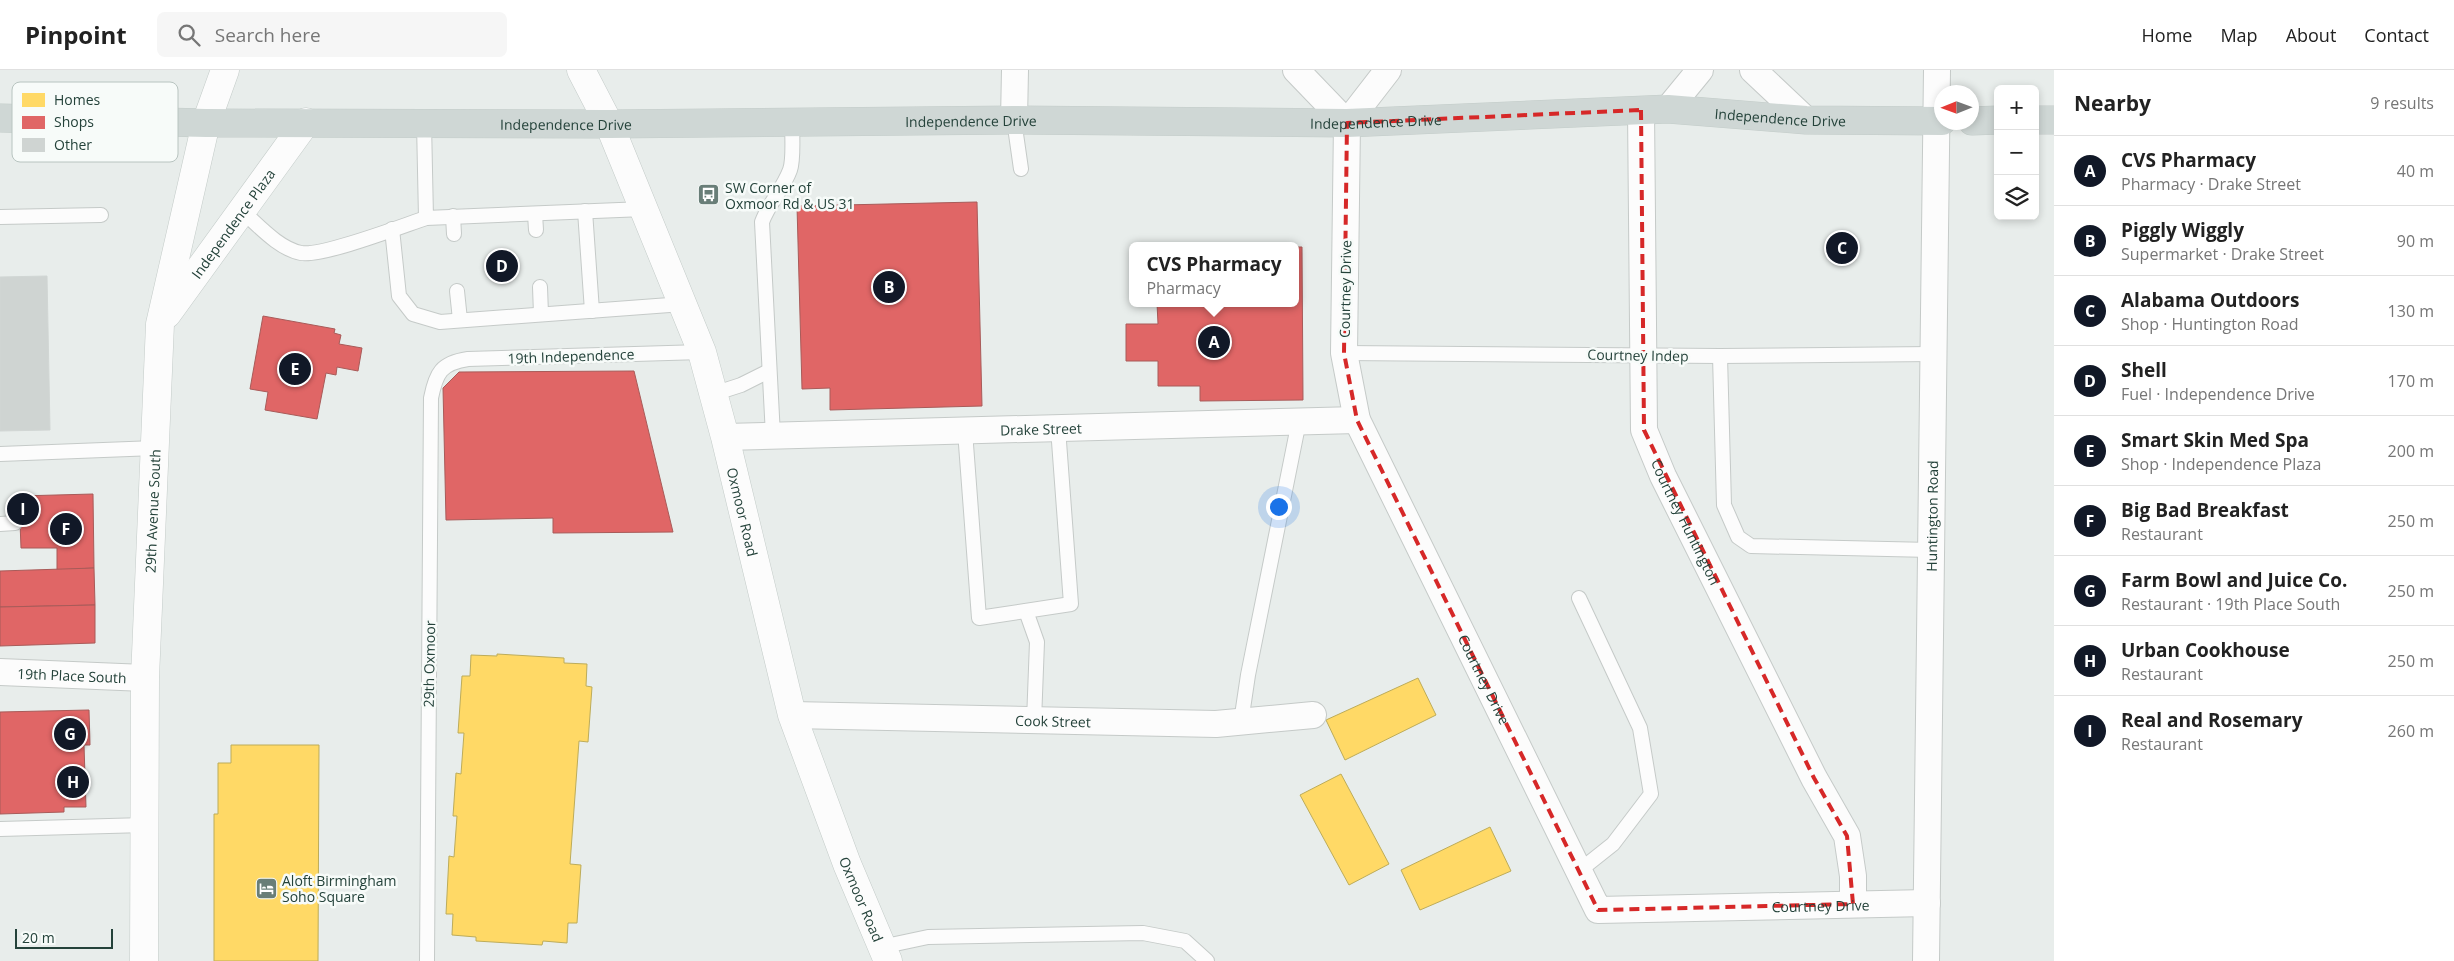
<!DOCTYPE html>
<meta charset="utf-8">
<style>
:root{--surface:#fff;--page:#f6f6f6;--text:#222;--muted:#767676;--line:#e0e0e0;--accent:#111827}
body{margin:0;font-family:"Open Sans",sans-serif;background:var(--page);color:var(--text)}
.controls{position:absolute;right:15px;top:15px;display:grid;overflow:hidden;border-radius:8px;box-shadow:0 2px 8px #0003}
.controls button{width:45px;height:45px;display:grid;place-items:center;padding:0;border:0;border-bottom:1px solid var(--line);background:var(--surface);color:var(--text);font:25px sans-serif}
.compass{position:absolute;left:1934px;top:15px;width:45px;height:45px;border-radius:50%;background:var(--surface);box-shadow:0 2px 8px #0003;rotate:269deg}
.scale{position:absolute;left:15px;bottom:12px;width:98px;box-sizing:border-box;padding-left:5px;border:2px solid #24423a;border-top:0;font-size:14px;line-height:18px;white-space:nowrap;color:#24423a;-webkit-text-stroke:4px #f7fbf9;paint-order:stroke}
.you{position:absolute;left:1278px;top:436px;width:18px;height:18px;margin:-12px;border:4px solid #fff;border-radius:50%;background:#1a73e8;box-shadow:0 0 0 8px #1a73e833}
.badge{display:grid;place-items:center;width:32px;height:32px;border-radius:50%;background:var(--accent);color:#fff;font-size:16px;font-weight:700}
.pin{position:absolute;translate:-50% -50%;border:2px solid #fff;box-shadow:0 1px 5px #0006}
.popup{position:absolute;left:1129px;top:172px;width:170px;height:65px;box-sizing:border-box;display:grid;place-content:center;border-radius:8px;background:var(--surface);filter:drop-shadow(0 1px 4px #0005);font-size:16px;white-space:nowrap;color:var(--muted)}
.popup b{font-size:19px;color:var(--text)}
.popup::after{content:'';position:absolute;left:50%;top:100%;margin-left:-10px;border:10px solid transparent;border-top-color:var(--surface)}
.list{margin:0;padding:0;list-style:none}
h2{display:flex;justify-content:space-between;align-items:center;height:65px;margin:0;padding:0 20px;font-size:21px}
h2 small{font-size:16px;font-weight:400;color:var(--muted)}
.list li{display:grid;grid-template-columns:32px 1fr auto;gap:15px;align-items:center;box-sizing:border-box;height:70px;padding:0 20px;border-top:1px solid var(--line)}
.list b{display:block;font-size:19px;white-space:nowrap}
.list p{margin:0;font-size:16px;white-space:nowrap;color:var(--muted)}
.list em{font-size:16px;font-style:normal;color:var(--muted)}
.icon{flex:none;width:28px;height:28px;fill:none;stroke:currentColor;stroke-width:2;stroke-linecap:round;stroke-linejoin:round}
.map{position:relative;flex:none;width:2054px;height:891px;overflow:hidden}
header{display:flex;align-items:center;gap:30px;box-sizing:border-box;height:70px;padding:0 25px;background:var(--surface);border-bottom:1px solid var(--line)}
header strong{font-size:24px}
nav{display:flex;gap:28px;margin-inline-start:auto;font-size:18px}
.search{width:350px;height:45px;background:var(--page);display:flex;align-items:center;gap:12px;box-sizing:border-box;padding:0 18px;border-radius:8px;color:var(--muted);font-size:19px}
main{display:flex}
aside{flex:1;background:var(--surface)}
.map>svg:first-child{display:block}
.homes{fill:#ffd966;stroke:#bdac59}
.shops{fill:#e06666;stroke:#a85b59}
.building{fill:#cfd4d2;stroke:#d1d6d4}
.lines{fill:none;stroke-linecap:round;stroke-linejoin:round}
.lane-casing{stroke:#c5cac8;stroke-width:16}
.street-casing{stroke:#c5cac8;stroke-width:28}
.secondary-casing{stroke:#c3cbc8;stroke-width:29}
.primary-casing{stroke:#c3ccc9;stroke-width:29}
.lane{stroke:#fcfcfc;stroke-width:14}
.street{stroke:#fcfcfc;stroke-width:26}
.secondary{stroke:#fcfcfc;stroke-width:28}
.primary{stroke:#cfd7d5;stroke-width:28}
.marked{fill:none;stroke:#d62828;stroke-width:4;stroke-dasharray:10 6;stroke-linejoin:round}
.labels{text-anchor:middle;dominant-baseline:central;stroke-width:5;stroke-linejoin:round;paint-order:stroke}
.street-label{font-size:14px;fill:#24423a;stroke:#f7fbf9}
.poi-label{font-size:14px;fill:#24423a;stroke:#f7fbf9;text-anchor:start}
.key{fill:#f7fbf9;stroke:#b8c4c0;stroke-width:1}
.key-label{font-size:14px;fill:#24423a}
</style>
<header>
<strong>Pinpoint</strong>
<div class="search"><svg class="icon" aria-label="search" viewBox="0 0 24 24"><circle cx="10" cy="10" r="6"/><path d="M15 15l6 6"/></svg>Search here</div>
<nav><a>Home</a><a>Map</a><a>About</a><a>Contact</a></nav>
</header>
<main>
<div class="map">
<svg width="2054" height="891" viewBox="0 0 2054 891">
<rect width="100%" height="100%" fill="#e8edeb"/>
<g class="homes">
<polygon points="497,584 564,588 564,593 587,594 586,616 592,617 588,672 579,671 570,794 581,795 577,853 568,853 567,873 543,871 542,875 476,871 476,867 452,865 453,844 446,844 449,786 454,787 457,746 453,746 456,703 461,704 464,663 458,663 462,606 470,606 471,585 497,586"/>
<polygon points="1418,608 1436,645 1345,690 1326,650"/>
<polygon points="231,675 319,675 318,891 214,891 214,744 218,744 218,693 231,693"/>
<polygon points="1341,704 1389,794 1349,815 1300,725"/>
<polygon points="1490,757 1511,801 1420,840 1401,800"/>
</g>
<g class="shops">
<polygon points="977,132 982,336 830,340 830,318 802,319 797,136"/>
<polygon points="1295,177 1302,177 1303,330 1200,331 1200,316 1158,316 1158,291 1126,291 1126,254 1158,254 1157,233 1295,233"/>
<polygon points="263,246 335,259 334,263 341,265 339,274 362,278 358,301 337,297 336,305 326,303 317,349 265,340 268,322 250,319"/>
<polygon points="634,301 673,462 553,463 553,448 446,450 443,318 459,302"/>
<polygon points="93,424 94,498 57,500 57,478 21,478 19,426"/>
<polygon points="94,498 95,535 0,537 0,501"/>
<polygon points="95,535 95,573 0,576 0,537"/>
<polygon points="89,640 90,675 84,675 86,737 64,737 64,742 0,744 0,642"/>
</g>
<polygon class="building" points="47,206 50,360 0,361 0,207"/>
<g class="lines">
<defs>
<g id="lane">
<polyline points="1014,50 1021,99"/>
<polyline points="424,53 426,148 644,139"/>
<path d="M242,141C258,155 279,179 301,183C322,187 402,156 426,148"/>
<polyline points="585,141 592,241"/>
<polyline points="535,144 536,160"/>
<polyline points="453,146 454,164"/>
<polyline points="0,147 101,145"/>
<polyline points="392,159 399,226 413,244 440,252 683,234"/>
<polyline points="540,217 541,244"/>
<polyline points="457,221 460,250"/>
<polyline points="1344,283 1720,286 1933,284"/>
<polyline points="1720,286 1724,435 1738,467 1751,476 1931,480"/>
<polyline points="713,324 741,315 769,301"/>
<polyline points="965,361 979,548 1071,534 1058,358"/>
<path d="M773,366L762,152C769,133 783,119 790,100C794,89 792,65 792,52"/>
<polyline points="0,384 155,378"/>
<polyline points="0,454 15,453"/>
<polyline points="1026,541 1037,572 1034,651"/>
<polyline points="1241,652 1248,605 1299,351"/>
<polyline points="0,759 145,755"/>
<polyline points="1579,801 1613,774 1651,724 1640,658 1579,528"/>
<polyline points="881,877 928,867 1143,863 1185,871 1207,891"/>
<path d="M427,891L431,328C436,303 441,293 468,289L702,282"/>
</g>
<g id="street">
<polyline points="1296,0 1347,53"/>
<path id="s1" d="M1388,0L1347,53L1344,283L1357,350L1598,840L1927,833"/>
<polyline points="1753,0 1806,50"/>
<polyline points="1668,39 1700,0"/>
<path id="s2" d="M1641,40L1644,360L1663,406L1814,708L1847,766L1853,806V834"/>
<polyline points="1014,50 1015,0"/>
<path id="s3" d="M725,367L1357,350"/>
<path id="s4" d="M0,602L145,608"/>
<path id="s5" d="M792,645L1216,654L1313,645"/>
<path id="s6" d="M1926,891L1937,0"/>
</g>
<g id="secondary">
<path id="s7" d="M581,0L609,54L702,282L725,367L792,645L847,794L888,891"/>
<path id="s8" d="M167,244L306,52"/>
<path id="s9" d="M144,891L145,608L160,254L206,53L225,0"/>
</g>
<g id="primary">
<path id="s10" d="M0,48L206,53L609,54L1014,50L1347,53L1668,39L1806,50L1942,51"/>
<polyline points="2035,50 2054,50"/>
<polyline points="1972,51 1998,50"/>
</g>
</defs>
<use href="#lane" class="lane-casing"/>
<use href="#street" class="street-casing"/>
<use href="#secondary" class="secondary-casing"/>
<use href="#primary" class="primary-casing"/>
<use href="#lane" class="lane"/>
<use href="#street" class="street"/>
<use href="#secondary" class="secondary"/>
<use href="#primary" class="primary"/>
</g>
<path class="marked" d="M1641,40L1644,360L1814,708L1847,766L1853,834L1598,840L1357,350L1344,283L1347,53Z"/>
<defs>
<symbol id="bus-square" viewBox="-11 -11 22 22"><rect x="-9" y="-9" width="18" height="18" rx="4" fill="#697e78" stroke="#f7fbf9"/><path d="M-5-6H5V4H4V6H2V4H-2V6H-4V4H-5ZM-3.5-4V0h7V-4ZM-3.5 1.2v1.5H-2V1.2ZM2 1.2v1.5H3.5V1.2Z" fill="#fff"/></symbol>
<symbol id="hotel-square" viewBox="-11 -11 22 22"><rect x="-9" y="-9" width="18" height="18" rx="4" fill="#697e78" stroke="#f7fbf9"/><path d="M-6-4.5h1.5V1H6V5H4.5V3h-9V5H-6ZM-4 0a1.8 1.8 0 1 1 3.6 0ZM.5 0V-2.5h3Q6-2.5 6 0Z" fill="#fff"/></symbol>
</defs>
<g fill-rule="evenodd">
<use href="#bus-square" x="696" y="112" width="25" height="25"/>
<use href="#hotel-square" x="254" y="806" width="25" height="25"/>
</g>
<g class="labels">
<g class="street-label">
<text stroke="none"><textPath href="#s10" startOffset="1781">Independence Drive</textPath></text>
<text stroke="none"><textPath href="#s10" startOffset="1376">Independence Drive</textPath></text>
<text stroke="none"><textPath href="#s10" startOffset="971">Independence Drive</textPath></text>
<text stroke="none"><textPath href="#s10" startOffset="566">Independence Drive</textPath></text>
<text stroke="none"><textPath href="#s8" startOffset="112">Independence Plaza</textPath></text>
<text transform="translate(1345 219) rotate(-89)">Courtney Drive</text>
<text transform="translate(1638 285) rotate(1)">Courtney Indep</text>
<text transform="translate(571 286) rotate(-2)">19th Independence</text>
<text stroke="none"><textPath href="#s3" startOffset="316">Drake Street</textPath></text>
<text stroke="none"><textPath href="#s9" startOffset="450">29th Avenue South</textPath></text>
<text stroke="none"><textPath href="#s7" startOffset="472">Oxmoor Road</textPath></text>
<text stroke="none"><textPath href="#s6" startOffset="445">Huntington Road</textPath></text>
<text stroke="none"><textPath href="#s2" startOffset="421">Courtney Huntington</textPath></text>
<text transform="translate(429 594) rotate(-89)">29th Oxmoor</text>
<text stroke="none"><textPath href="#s4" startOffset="72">19th Place South</textPath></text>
<text stroke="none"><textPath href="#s1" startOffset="654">Courtney Drive</textPath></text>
<text stroke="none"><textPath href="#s5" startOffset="261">Cook Street</textPath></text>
<text stroke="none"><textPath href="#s7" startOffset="878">Oxmoor Road</textPath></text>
<text stroke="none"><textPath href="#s1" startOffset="1134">Courtney Drive</textPath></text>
</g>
<g class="poi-label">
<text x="725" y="117">SW Corner of<tspan x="725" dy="16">Oxmoor Rd &amp; US 31</tspan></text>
<text x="282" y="810">Aloft Birmingham<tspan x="282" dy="16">Soho Square</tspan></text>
</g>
</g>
<rect x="12" y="12" width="166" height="80" rx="8" class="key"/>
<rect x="22" y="23" width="23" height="14" fill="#ffd966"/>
<rect x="22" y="46" width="23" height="13" fill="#e06666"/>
<rect x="22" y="68" width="23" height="14" fill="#cfd4d2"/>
<g class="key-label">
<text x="54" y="35">Homes</text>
<text x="54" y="57">Shops</text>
<text x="54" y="80">Other</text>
</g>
</svg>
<div class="controls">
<button>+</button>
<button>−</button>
<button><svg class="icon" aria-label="layers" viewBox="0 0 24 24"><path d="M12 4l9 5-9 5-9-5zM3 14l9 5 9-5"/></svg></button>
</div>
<svg class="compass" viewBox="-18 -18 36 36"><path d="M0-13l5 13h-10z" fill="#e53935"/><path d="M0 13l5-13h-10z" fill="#767676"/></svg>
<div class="scale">20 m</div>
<div class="you"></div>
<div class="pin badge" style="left:1214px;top:272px">A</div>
<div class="popup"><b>CVS Pharmacy</b>Pharmacy</div>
<div class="pin badge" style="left:889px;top:217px">B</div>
<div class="pin badge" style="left:1842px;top:178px">C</div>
<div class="pin badge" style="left:502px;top:196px">D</div>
<div class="pin badge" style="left:295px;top:299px">E</div>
<div class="pin badge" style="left:66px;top:459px">F</div>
<div class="pin badge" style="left:70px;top:664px">G</div>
<div class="pin badge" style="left:73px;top:712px">H</div>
<div class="pin badge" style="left:23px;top:439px">I</div>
</div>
<aside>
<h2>Nearby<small>9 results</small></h2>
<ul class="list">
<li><span class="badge">A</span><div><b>CVS Pharmacy</b><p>Pharmacy · Drake Street</p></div><em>40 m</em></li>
<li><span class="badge">B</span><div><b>Piggly Wiggly</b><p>Supermarket · Drake Street</p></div><em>90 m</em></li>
<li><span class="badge">C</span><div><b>Alabama Outdoors</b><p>Shop · Huntington Road</p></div><em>130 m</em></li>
<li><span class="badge">D</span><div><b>Shell</b><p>Fuel · Independence Drive</p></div><em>170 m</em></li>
<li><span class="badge">E</span><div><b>Smart Skin Med Spa</b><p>Shop · Independence Plaza</p></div><em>200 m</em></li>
<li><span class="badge">F</span><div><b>Big Bad Breakfast</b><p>Restaurant</p></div><em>250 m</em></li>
<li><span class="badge">G</span><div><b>Farm Bowl and Juice Co.</b><p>Restaurant · 19th Place South</p></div><em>250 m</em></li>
<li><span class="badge">H</span><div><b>Urban Cookhouse</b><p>Restaurant</p></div><em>250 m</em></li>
<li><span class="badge">I</span><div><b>Real and Rosemary</b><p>Restaurant</p></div><em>260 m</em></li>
</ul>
</aside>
</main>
